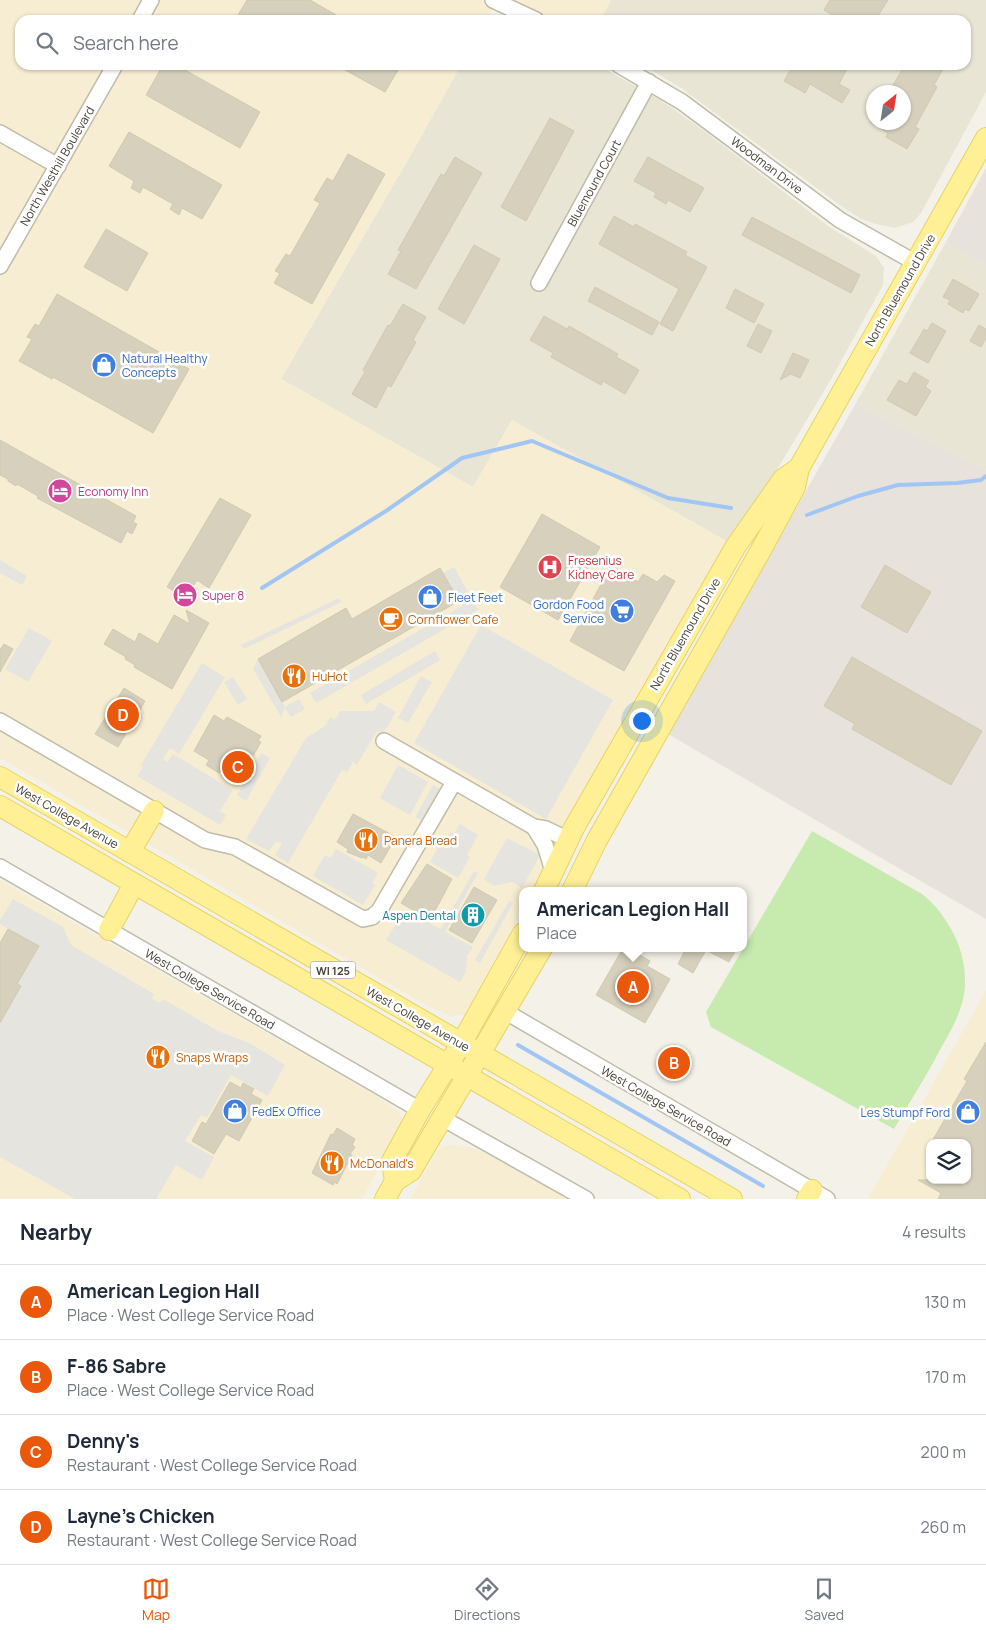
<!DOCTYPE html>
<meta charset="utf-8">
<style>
:root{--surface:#fff;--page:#f2f2f3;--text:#1f2937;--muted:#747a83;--line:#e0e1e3;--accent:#ea580c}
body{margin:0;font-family:Manrope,sans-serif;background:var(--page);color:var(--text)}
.controls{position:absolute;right:15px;bottom:15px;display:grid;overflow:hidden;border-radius:10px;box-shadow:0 1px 4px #0004}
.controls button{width:45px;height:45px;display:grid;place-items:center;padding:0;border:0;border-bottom:1px solid var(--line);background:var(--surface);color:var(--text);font:25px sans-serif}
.compass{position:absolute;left:866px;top:85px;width:45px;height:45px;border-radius:50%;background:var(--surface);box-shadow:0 1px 4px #0004;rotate:30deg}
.you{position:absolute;left:641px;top:720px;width:18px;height:18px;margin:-12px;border:4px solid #fff;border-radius:50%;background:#1a73e8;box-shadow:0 0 0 8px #1a73e833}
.badge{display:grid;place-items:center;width:32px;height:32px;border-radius:50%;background:var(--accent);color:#fff;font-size:16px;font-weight:700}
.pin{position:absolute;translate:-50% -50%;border:2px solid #fff;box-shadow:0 1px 5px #0006}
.popup{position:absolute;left:519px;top:887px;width:228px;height:65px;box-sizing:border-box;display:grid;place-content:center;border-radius:10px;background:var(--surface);filter:drop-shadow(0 1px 4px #0005);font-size:16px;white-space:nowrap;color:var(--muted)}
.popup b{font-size:19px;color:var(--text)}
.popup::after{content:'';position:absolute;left:50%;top:100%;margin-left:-10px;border:10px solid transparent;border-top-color:var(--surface)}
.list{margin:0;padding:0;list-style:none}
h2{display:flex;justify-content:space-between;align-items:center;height:65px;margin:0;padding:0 20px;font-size:21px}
h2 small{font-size:16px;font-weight:400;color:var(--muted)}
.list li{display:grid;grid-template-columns:32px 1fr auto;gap:15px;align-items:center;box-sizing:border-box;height:75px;padding:0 20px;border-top:1px solid var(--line)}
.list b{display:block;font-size:19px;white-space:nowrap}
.list p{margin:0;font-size:16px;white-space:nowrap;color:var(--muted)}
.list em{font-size:16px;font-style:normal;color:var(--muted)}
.icon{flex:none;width:28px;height:28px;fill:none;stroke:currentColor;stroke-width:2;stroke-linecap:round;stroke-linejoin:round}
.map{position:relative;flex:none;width:986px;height:1199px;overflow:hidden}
.search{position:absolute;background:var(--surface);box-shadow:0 1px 4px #0004;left:15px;right:15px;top:15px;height:55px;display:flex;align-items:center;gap:12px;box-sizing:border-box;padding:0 18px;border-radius:15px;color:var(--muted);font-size:19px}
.sheet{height:365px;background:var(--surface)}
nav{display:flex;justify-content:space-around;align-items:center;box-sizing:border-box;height:70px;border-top:1px solid var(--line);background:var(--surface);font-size:14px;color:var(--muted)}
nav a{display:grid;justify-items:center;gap:2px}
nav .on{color:var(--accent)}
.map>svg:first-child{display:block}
.residential{fill:#e8e5d5;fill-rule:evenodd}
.commercial{fill:#f7edd2;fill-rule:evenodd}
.industrial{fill:#e7e3dc}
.green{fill:#c7eaaf}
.parking{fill:#e5e4df}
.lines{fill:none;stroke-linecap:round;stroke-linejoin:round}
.stream{stroke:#a2c6f3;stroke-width:4}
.building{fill:#d6d0bd;stroke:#d1c9b0}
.minor-casing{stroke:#c0bcaa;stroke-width:18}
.major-casing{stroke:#e7d362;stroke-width:22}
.minor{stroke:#fff;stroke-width:15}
.major{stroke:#fff096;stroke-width:20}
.labels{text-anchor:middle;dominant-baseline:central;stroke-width:5;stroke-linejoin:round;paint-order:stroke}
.shield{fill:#fff;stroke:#7f7b72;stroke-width:1}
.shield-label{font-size:11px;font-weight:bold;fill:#484336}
.street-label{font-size:12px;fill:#484336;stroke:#fff}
.shop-label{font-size:12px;fill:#366cbe;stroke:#fff;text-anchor:start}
.hotel-label{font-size:12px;fill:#b23c85;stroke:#fff;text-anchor:start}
.health-label{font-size:12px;fill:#be3a42;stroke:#fff;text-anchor:start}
.food-label{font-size:12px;fill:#c56008;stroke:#fff;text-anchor:start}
.culture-label{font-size:12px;fill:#0d838f;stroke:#fff;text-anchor:end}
</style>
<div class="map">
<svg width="986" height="1199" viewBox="0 0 986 1199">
<rect width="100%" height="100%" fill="#f4f2e8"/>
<g class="residential">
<path d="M611,0H986V92L921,213L913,222L895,228L876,224L861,219L837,203L681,88L643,65H966V20H600ZM874,92H904V122H874Z"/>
<polygon points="461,65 598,65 662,101 707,133 828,226 876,256 884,268 883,285 830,381 772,478 730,543 512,420 473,487 281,379 413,151"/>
<polygon points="946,242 986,266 986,470 856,403"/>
</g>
<g class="commercial">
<polygon points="0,0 611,0 600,20 536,20 497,2 486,20 20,20 20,65 461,65 413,151 281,379 473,487 512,420 730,543 533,891 523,891 523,909 473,1000 464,1014 451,1016 429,1007 0,758"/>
<polygon points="0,880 373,1094 399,1112 404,1123 362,1199 0,1199"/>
<path d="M986,990V1199H868ZM930,1143H967V1180H930Z"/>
<polygon points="452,1145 473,1148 514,1165 571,1199 410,1199 437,1151 444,1146"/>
</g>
<g class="industrial">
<polygon points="986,168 986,266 946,242"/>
<polygon points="856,403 986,470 986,919 668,734"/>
</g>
<path class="green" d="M812,831L922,894C935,904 943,915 951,929C961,946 966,967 965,987C963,1011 951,1030 940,1050C926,1077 909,1103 894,1129L711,1027L706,1012Z"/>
<g class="parking">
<polygon points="0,560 27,576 22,585 0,573"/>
<polygon points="454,567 478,610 316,703 310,693 462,606 443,573"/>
<polygon points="339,598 341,602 244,649 241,645"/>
<polygon points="481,625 613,700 546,819 414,743"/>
<polygon points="29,628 52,641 28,682 5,669"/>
<polygon points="435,651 440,660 366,704 361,695"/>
<polygon points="258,659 285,707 299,699 305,709 291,717 285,708 281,717 253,669"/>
<polygon points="202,663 225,677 179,754 170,748 163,759 168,762 173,754 233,790 220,811 226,815 220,825 137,776 143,767 141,765"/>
<polygon points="421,676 432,682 408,723 398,718"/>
<polygon points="233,677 247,699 238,705 224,682"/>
<polygon points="379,702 396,712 383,734 377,731 357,765 353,762 347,772 342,770 288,863 275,855 282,844 276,841 269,851 246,839 306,738 325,726 330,717 335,719 340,711 374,711"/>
<polygon points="261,753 270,758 246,801 237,795"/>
<polygon points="398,765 428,782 410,815 380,798"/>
<polygon points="433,785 442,790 424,822 415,817"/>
<polygon points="460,824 478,835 467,855 470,857 458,878 430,862 442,840 445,841 450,832 454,834"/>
<polygon points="507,838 540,855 522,888 512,882 494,886 484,879"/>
<polygon points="336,849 378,873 372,883 375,885 363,905 313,876 325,855 331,858"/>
<polygon points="474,871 478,873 445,932 473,947 467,956 466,972 460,982 386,940 399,919 405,922 410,913 441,929"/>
<polygon points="13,899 63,927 71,945 154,994 152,999 160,1003 163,999 218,1031 251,1044 285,1065 268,1096 231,1075 207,1118 201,1115 185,1141 214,1157 202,1180 176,1165 156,1199 75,1199 0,1157 0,1023 21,986 17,984 39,947 0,924 0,920"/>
<polygon points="509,901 513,903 480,963 475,960"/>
</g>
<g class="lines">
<g class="stream">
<polyline points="807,515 858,496 898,485 957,483 981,480 986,476"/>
<polyline points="262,588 386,511 462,458 532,441 668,498 731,508"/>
<polyline points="518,1045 763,1186"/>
</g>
</g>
<g class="building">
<polygon points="247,0 310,0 345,20 235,20"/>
<polygon points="830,0 888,0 878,16 874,14 871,20 827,20 831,14 824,10"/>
<polygon points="163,65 176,65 260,112 240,148 146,95"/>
<polygon points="336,65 401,65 385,92"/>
<polygon points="793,65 849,65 839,84 850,90 842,103 810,84 805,93 784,81"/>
<polygon points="905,65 945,65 934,85 937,87 915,127 919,129 907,149 886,137 888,133 870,122 904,122 904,92 889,92"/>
<polygon points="550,118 574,131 526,221 501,207"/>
<polygon points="129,132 222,185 202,219 182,208 179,215 170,209 173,204 143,187 140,193 131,188 134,181 109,166"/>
<polygon points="348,154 385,174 312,304 274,283 280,273 275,271 286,254 290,256 320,203 314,200 327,178 333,181"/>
<polygon points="455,157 482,173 416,289 388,274 401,251 398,250 441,174 444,176"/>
<polygon points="648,157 704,188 690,212 668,200 666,204 654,197 656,193 634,181"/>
<polygon points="614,216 634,227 635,224 687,252 685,255 707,267 673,331 660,324 679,289 599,244"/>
<polygon points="752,217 860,275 851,293 742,235"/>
<polygon points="106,229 148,253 127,291 84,267"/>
<polygon points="474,245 500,259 464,324 438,309"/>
<polygon points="953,279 979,294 969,311 965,309 963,313 948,304 950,300 943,297"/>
<polygon points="595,287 659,322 652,335 588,301"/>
<polygon points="735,289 764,304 754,323 726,308"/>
<polygon points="57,294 189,369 153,433 53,377 52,379 19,361 32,339 27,337 35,324 39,326"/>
<polygon points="403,304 426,317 413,340 416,342 391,387 388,385 376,408 352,394 365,372 363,370 388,325 390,326"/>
<polygon points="544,316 567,329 569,326 618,354 616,357 639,370 625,394 603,381 601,385 551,357 553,353 530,340"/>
<polygon points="932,323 946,331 928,363 910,353 924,329 927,331"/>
<polygon points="758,324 772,331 761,353 747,346"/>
<polygon points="979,325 986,329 986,338 981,347 970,341"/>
<polygon points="793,353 809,360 800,378 791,374 780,380"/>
<polygon points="914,372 929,381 925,387 931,391 916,416 887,400 899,380 907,384"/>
<polygon points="0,440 136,516 133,522 137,524 132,534 127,531 121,543 37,498 38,496 17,484 16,486 8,481 8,479 0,475"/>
<polygon points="220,498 251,515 209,588 197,580 186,598 167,587"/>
<polygon points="542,514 600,547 558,620 500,587"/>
<polygon points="885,565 931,592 907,633 861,607"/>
<polygon points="611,566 638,582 643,574 657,582 664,575 675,581 624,671 570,641"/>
<polygon points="440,568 459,601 282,702 258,659 346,608 352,619"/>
<polygon points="186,610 209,623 172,689 134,667 135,665 125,659 126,657 104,644 113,629 135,642 139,633 158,644 174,615 190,624"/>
<polygon points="4,644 13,649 0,672 0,650"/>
<polygon points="852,657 982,731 951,785 852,729 855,724 824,706"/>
<polygon points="124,688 145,701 118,747 95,734"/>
<polygon points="214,715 224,721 227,717 261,736 258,741 261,742 240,779 222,769 219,773 206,765 209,760 194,751"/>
<polygon points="353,814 396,837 381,863 368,855 366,859 363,857 362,858 347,852 348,849 337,842"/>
<polygon points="427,864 452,879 430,920 401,903"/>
<polygon points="474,887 497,900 472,943 449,930"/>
<polygon points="8,929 39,946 17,984 21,986 0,1023 0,943"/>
<polygon points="623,948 627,948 650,961 647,966 670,979 645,1023 596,995"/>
<polygon points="686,948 737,948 729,962 706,950 693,973 678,964"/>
<polygon points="986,1042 986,1199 938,1199 941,1193 918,1180 967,1180 967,1143 931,1143 967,1081 964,1079"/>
<polygon points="230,1082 241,1088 243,1083 254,1089 251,1094 262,1100 239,1141 226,1134 214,1154 192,1141 202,1122 206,1124"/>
<polygon points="337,1128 355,1139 352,1145 355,1147 350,1154 352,1155 337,1184 334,1182 333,1185 312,1173 331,1134 333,1135"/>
</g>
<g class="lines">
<defs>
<g id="minor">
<polyline points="493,0 536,20"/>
<polyline points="140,20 151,0"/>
<polyline points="619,65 682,102 840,220 916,263"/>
<polyline points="0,133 58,166"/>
<polyline points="0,266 115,65"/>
<polyline points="539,283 649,82"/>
<polyline points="0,721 205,840 235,847 363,919 372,917 379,911 454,782"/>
<polyline points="384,741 534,827 546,829 569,840"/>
<polyline points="534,827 545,845 553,871"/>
<polyline points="0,867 420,1110"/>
<polyline points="506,1012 827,1199"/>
<polyline points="442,1118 586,1199"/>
</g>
<g id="major">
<polyline points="0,777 732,1199"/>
<polyline points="0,806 680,1199"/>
<polyline points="130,852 154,811"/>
<polyline points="544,891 574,828 736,546 783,479 799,468"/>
<polyline points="572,891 597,840 761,550 795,487 799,468 986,138"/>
<polyline points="109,930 134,884"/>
<polyline points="395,1181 392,1161 420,1110 461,1044 523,933"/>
<polyline points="385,1199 395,1181 411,1171 542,948"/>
<polyline points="807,1199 812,1190"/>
</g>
</defs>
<use href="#minor" class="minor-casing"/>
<use href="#major" class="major-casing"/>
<use href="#minor" class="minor"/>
<use href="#major" class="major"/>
</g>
<defs>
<symbol id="shop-disc" viewBox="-11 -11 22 22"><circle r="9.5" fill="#3f7fe0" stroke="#fff"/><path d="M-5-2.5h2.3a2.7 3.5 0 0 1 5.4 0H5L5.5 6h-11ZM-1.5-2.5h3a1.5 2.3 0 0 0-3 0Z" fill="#fff"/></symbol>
<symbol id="hotel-disc" viewBox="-11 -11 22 22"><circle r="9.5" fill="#d1479c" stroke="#fff"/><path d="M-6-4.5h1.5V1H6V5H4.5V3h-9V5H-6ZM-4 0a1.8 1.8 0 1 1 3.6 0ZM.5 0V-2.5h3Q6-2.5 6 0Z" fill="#fff"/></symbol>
<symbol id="hospital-disc" viewBox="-11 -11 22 22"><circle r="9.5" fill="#e0444e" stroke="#fff"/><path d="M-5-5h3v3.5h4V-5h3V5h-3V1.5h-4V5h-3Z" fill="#fff"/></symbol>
<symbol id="supermarket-disc" viewBox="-11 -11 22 22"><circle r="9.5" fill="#3f7fe0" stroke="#fff"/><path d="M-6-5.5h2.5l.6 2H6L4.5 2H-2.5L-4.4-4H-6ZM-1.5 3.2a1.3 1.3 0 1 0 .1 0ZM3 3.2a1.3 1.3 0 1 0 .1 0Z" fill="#fff"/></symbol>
<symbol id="cafe-disc" viewBox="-11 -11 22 22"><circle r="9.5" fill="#e8710a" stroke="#fff"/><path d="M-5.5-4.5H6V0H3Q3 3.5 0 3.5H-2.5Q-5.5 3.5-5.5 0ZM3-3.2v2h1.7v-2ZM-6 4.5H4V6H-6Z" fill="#fff"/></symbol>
<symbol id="restaurant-disc" viewBox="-11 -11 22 22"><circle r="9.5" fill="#e8710a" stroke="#fff"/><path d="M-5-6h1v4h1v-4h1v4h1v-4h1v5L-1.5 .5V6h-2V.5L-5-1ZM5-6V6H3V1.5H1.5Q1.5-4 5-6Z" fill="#fff"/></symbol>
<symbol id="building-disc" viewBox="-11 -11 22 22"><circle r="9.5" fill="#0f9aa8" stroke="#fff"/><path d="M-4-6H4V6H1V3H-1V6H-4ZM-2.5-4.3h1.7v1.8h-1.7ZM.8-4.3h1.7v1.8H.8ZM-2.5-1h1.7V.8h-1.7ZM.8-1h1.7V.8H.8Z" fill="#fff"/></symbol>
</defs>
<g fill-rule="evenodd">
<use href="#shop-disc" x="90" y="351" width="28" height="28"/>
<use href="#hotel-disc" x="46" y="477" width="28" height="28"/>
<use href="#hospital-disc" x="536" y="553" width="28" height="28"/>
<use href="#hotel-disc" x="171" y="581" width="28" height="28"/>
<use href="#shop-disc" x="416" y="583" width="28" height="28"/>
<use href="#supermarket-disc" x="608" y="597" width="28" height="28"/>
<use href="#cafe-disc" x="377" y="605" width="28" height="28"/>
<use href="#restaurant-disc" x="280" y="662" width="28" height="28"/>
<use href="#restaurant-disc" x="352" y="826" width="28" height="28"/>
<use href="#building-disc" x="459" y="901" width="28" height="28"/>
<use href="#restaurant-disc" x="144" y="1043" width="28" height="28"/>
<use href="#shop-disc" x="221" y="1097" width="28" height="28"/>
<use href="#shop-disc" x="954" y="1098" width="28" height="28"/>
<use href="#restaurant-disc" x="318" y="1149" width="28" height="28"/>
</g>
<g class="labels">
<rect class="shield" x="310.5" y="961.5" width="45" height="17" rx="4"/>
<g class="shield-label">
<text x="333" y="970">WI 125</text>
</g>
<g class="street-label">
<text transform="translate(767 165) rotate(37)">Woodman Drive</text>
<text transform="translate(57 166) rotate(-60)">North Westhill Boulevard</text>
<text transform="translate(594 183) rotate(-61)">Bluemound Court</text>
<text transform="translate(900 290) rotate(-60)">North Bluemound Drive</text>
<text transform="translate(685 634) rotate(-60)">North Bluemound Drive</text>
<text transform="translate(67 816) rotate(30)">West College Avenue</text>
<text transform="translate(210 989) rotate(30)">West College Service Road</text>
<text transform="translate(418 1019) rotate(30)">West College Avenue</text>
<text transform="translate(666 1106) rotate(30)">West College Service Road</text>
</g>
<g class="shop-label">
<text x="122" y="358">Natural Healthy<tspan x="122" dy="14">Concepts</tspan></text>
<text x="448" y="597">Fleet Feet</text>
<text x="604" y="604" text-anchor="end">Gordon Food<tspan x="604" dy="14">Service</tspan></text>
<text x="252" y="1111">FedEx Office</text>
<text x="950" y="1112" text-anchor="end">Les Stumpf Ford</text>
</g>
<g class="hotel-label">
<text x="78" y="491">Economy Inn</text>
<text x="202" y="595">Super 8</text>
</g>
<g class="health-label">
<text x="568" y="560">Fresenius<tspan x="568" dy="14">Kidney Care</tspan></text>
</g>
<g class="food-label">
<text x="408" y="619">Cornflower Cafe</text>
<text x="312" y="676">HuHot</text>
<text x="384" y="840">Panera Bread</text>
<text x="176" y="1057">Snaps Wraps</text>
<text x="350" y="1163">McDonald's</text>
</g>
<g class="culture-label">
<text x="456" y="915">Aspen Dental</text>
</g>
</g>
</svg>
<div class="controls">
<button><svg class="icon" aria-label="layers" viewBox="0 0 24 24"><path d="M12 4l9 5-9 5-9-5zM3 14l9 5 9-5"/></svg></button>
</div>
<svg class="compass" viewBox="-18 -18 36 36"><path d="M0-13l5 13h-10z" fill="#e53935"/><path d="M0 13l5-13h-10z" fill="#747a83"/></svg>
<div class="you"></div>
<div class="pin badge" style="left:633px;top:987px">A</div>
<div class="popup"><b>American Legion Hall</b>Place</div>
<div class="pin badge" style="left:674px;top:1063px">B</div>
<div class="pin badge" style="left:238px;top:767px">C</div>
<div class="pin badge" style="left:123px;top:715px">D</div>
<div class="search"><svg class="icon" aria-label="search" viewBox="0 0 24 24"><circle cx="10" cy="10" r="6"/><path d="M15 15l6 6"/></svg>Search here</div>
</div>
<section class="sheet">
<h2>Nearby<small>4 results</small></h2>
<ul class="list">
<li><span class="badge">A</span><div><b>American Legion Hall</b><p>Place · West College Service Road</p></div><em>130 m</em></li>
<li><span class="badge">B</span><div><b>F-86 Sabre</b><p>Place · West College Service Road</p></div><em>170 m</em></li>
<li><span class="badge">C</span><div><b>Denny's</b><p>Restaurant · West College Service Road</p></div><em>200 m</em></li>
<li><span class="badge">D</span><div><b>Layne's Chicken</b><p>Restaurant · West College Service Road</p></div><em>260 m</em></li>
</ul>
</section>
<nav>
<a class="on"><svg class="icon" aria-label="map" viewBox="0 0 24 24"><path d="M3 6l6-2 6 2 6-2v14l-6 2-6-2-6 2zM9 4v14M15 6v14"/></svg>Map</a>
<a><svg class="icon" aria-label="directions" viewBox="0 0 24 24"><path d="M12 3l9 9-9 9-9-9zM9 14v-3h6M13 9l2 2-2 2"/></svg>Directions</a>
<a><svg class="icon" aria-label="saved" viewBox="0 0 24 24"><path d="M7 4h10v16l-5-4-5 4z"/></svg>Saved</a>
</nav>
